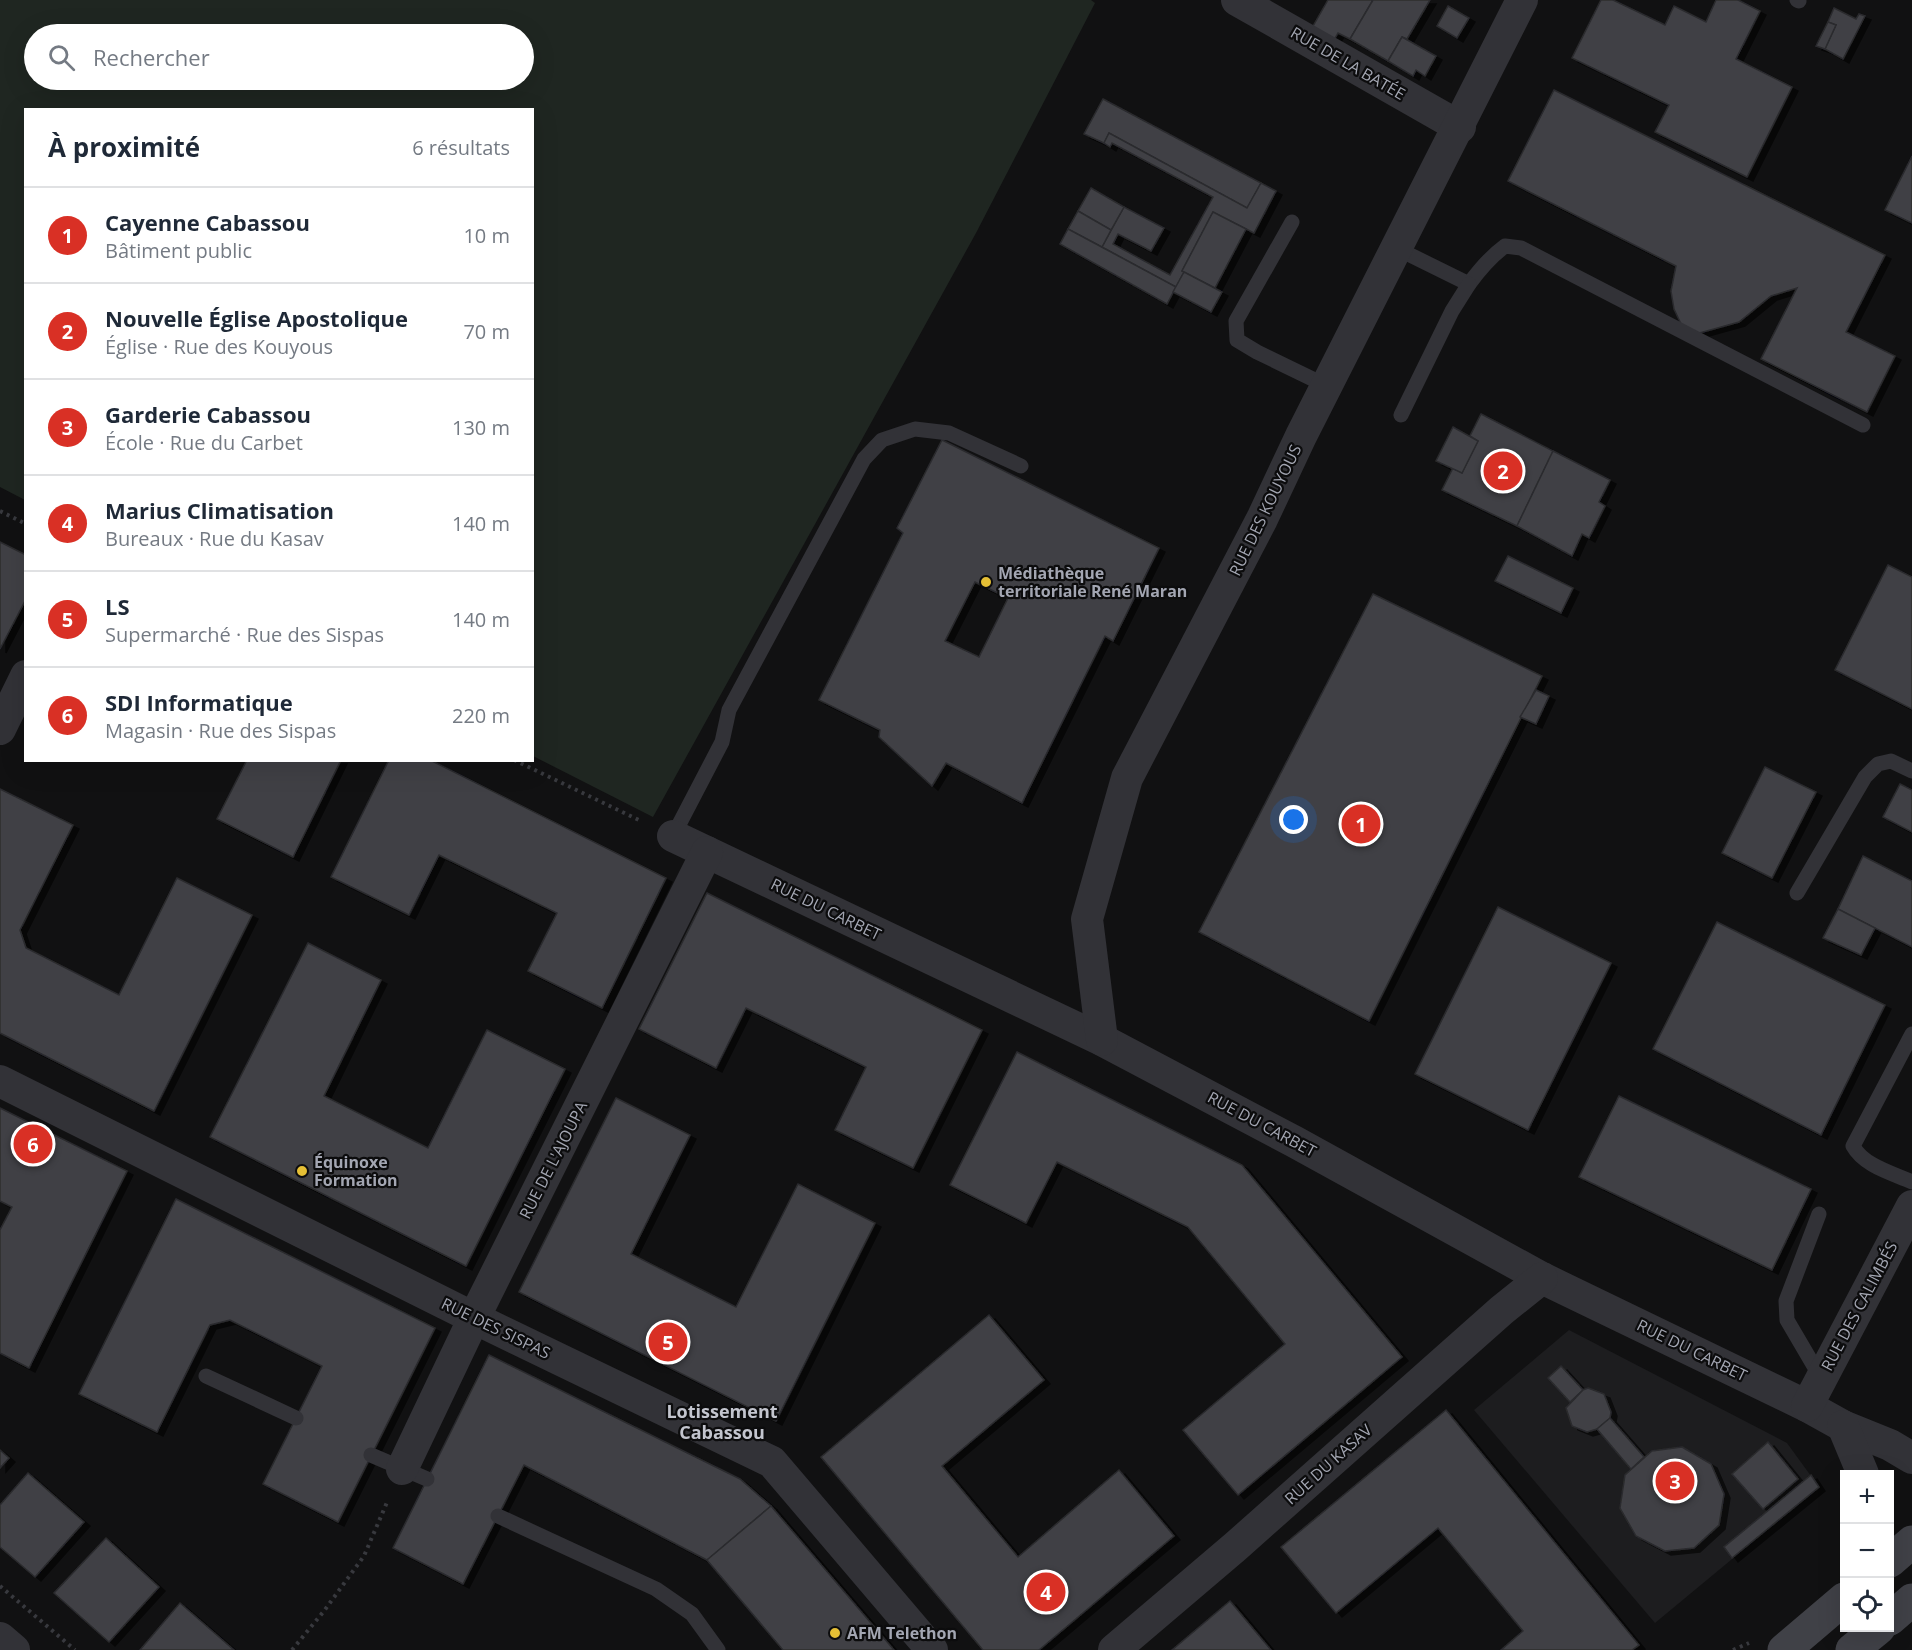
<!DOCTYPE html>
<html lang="fr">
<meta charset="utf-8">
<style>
:root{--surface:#fff;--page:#f6f6f7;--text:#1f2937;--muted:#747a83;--line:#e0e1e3;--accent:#d93025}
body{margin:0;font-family:"Open Sans",sans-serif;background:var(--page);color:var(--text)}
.controls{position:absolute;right:18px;bottom:18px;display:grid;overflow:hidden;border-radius:0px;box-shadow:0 6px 24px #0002}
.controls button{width:54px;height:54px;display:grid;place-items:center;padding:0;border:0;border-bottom:2px solid var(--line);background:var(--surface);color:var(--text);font:30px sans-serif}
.you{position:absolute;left:1294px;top:820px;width:21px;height:21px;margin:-15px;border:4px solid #fff;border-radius:50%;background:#1a73e8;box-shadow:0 0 0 9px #1a73e833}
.badge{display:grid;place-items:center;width:39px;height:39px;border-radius:50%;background:var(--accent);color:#fff;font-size:20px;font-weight:700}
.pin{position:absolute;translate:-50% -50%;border:3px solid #fff;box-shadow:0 2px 6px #0006}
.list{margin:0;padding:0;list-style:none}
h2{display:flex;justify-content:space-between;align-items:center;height:78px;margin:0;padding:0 24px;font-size:26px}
h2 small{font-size:20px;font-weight:400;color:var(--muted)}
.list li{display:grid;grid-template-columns:39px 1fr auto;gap:18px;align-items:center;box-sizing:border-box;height:96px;padding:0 24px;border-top:2px solid var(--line)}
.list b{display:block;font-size:22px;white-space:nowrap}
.list p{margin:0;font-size:20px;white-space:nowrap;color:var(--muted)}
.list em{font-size:20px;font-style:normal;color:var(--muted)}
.icon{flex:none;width:33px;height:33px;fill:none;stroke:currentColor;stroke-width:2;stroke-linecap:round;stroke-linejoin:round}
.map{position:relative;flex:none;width:1912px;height:1650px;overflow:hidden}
.search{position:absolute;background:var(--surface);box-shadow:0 6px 24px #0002;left:24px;top:24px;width:510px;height:66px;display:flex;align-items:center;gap:15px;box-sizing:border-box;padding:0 21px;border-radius:33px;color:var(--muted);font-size:22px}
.panel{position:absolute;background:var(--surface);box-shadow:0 6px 24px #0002;left:24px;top:108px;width:510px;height:654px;border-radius:0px}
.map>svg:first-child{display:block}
.built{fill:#1d1d1f}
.green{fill:#1f2621;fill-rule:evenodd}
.building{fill:#404145;stroke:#2b2b2e;stroke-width:1.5;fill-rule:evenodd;filter:url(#shadow)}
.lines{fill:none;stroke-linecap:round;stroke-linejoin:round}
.path{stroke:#38393e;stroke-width:4;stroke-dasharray:3 4.5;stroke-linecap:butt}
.service{stroke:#323237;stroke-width:15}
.minor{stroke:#323237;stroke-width:32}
.secondary{stroke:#404147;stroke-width:33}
.poi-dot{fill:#e5bf35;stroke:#0c0c0d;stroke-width:2}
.labels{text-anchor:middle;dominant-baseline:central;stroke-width:4.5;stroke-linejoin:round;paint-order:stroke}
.street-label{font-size:16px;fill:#a3a6b2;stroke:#0c0c0d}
.poi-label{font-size:16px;font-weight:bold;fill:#a3a6b2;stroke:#0c0c0d;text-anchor:start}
.neighbourhood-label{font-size:18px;font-weight:bold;fill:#c3c5ce;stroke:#0c0c0d}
</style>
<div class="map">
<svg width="1912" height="1650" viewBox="0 0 1912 1650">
<defs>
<filter id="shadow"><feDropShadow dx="6" dy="4" stdDeviation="0" flood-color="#0009"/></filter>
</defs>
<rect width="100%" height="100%" fill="#111112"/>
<polygon class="built" points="1569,1330 1787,1443 1819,1487 1655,1623 1474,1410"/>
<path class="green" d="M0,0H1091L1095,3L976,233L653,817L533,756L532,110H26L25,500L0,487ZM34,34H524V80H34Z"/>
<g class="building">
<polygon points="1328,0 1373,0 1350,39 1338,33 1330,47 1308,35"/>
<polygon points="1373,0 1430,0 1407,39 1402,37 1388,61 1350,39"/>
<polygon points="1601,0 1613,0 1665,25 1674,6 1706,22 1716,0 1738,0 1760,11 1736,59 1792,87 1747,177 1655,132 1669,105 1572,58"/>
<polygon points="1448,6 1469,18 1457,38 1437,26"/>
<polygon points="1834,8 1856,19 1859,14 1865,16 1843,59 1825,49 1836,25 1828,22"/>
<polygon points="1828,22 1836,25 1825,49 1816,46"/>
<polygon points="1402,37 1436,56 1425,76 1416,70 1413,76 1388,61"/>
<polygon points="1554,90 1885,255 1846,332 1895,356 1867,412 1761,359 1797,288 1771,296 1739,322 1696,334 1682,326 1674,309 1671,291 1676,266 1508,181"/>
<polygon points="1103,99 1261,183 1247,208 1109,133 1104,143 1084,134"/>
<polygon points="1109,133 1247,208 1261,183 1276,191 1254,233 1213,212 1182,271 1184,272 1176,287 1102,247 1124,207 1164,228 1151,251 1118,234 1113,244 1170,275 1213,197 1112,143 1110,147 1104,143"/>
<polygon points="1912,156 1912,223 1885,210"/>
<polygon points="1091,188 1124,207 1111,230 1078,211"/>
<polygon points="1078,211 1111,230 1102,247 1068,229"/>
<polygon points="1213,212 1246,229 1215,288 1182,271"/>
<polygon points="1068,229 1176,287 1167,304 1060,244"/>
<polygon points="1184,272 1222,292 1211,312 1173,292"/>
<polygon points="1481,414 1553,451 1517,526 1442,490 1453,468 1462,473 1478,441 1470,436"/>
<polygon points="1453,427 1478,441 1462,473 1436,461"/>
<path d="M942,440L1159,548L1113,641L1105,636L1022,803L946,763L932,786L879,737L880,730L819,700L903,533L897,528ZM975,582L1008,598L979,657L945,641Z"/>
<polygon points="1553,451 1610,480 1599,502 1605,506 1589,538 1582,534 1572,556 1517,526"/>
<polygon points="0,542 26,555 26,599 0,649"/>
<polygon points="1508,556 1573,588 1561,613 1495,581"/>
<polygon points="1888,565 1912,577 1912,709 1835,670"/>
<polygon points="1373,594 1542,676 1369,1021 1199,932"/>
<polygon points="1536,690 1549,696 1536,724 1520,717"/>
<polygon points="247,760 341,760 293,857 217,819"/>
<polygon points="389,760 430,760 666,878 602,1008 528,971 557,913 439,855 409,915 331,877"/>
<polygon points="1765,767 1816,792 1772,878 1722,853"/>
<polygon points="1900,784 1912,790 1912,832 1883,817"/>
<polygon points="0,789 73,825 20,930 26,948 119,995 177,878 252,915 154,1111 0,1033"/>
<polygon points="1863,856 1912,881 1912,947 1838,909"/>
<polygon points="707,893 982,1030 913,1168 835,1130 866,1067 746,1008 716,1068 639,1029"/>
<polygon points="1498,907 1611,963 1528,1130 1415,1074"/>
<polygon points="1838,909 1875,928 1861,955 1823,938"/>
<polygon points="1717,922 1885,1005 1821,1135 1653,1049"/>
<polygon points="308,943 381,980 324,1096 428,1148 487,1030 565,1069 466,1266 210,1137"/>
<polygon points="1017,1052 1242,1165 1402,1357 1238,1495 1183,1430 1285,1344 1188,1227 1057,1162 1026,1223 950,1185"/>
<polygon points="1619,1096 1811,1189 1772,1270 1579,1177"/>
<polygon points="616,1098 690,1135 631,1254 736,1307 798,1184 875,1223 776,1421 519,1292"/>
<polygon points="0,1108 127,1171 29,1368 0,1353 0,1230 12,1207 0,1201"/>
<polygon points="176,1199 435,1328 338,1522 263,1484 322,1366 230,1320 210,1325 157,1432 79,1394"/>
<polygon points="989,1315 1044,1380 942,1466 1018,1557 1119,1470 1174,1536 1039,1650 983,1650 821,1457"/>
<polygon points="489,1355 740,1479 771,1506 707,1560 524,1465 463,1584 393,1548"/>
<polygon points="1561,1366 1583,1390 1570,1402 1548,1378"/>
<polygon points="1588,1388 1604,1394 1611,1412 1610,1418 1597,1429 1587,1432 1572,1426 1566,1408 1583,1390"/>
<polygon points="1446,1410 1639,1645 1632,1650 1501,1650 1523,1631 1438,1528 1336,1613 1281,1547"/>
<polygon points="1610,1418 1644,1457 1631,1469 1597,1429"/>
<polygon points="1768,1442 1798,1479 1763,1509 1732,1474"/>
<polygon points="1682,1447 1711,1464 1724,1494 1719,1525 1694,1548 1665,1551 1636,1536 1620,1508 1625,1475 1652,1451"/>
<polygon points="0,1450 9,1458 0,1468"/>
<polygon points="28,1473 84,1522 35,1577 0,1547 0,1505"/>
<polygon points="1811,1475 1819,1487 1732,1558 1724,1547"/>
<polygon points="771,1506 894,1650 783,1650 707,1560"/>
<polygon points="106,1538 159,1587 109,1642 54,1593"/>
<polygon points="1230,1601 1271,1650 1172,1650"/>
<polygon points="180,1603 234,1650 140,1650"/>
</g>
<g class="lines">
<g class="path">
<polyline points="0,511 26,524"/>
<polyline points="514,760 641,821"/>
<polyline points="0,1586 75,1650"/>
<polyline points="292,1650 324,1611 364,1556 388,1500"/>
<polyline points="1733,1650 1749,1643"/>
</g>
<g class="service">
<polyline points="1797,0 1799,1"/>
<polyline points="1292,222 1236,321 1237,340 1257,352 1327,386"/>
<path d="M1398,249L1469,284C1480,269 1490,257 1505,246L1521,248L1863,425"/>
<polyline points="1401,415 1452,311 1469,284"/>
<polyline points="673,836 722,742 729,710 864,459 882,440 915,429 949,433 1021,466"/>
<polyline points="1797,893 1865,777 1878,764 1891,761 1912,771"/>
<path d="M1912,1034L1853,1146C1864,1166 1892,1173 1912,1182"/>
<polyline points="1819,1214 1786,1301 1787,1320 1821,1378"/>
<polyline points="206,1376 296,1418"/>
<polyline points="371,1455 427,1479"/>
<polyline points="498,1516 656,1589 692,1614 718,1650"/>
</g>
<g class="minor">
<polyline points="1237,0 1460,127"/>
<polyline points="0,729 26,676"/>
<polyline points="673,836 1102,1040 1295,1142 1542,1278 1807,1406 1843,1426 1890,1445 1912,1458"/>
<polyline points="1102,1040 1087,919 1127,778 1262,519 1301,436 1522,0"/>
<polyline points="0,1081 474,1318 772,1462 932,1650"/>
<polyline points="1807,1406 1912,1206"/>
<polyline points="1843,1426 1863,1474"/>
<polyline points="402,1469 474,1318 707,852"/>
<polyline points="0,1638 14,1650"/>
<polyline points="1114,1650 1235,1547 1502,1310 1542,1278"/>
</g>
<g class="secondary">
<polyline points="1890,1561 1912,1542"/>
<polyline points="1890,1619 1912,1600"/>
<polyline points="1784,1650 1844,1599"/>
<polyline points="1852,1650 1879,1628"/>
</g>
</g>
<g class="poi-dot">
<circle cx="986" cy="582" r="6"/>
<circle cx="302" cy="1171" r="6"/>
<circle cx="835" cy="1633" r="6"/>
</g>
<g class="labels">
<g class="street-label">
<text transform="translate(1348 63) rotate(30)">RUE DE LA BATÉE</text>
<text transform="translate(1265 510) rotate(-64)">RUE DES KOUYOUS</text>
<text transform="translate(826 909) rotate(26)">RUE DU CARBET</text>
<text transform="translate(1262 1124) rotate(28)">RUE DU CARBET</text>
<text transform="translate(553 1160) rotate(-63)">RUE DE L'AJOUPA</text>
<text transform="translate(1859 1306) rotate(-62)">RUE DES CALIMBÉS</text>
<text transform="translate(496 1328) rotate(26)">RUE DES SISPAS</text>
<text transform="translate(1692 1350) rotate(26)">RUE DU CARBET</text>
<text transform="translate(1328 1464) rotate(-42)">RUE DU KASAV</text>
</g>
<g class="poi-label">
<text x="998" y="573">Médiathèque<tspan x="998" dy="18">territoriale René Maran</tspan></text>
<text x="314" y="1162">Équinoxe<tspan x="314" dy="18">Formation</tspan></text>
<text x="847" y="1633">AFM Telethon</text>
</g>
<g class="neighbourhood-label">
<text x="722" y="1411">Lotissement<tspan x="722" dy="21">Cabassou</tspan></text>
</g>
</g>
</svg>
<div class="controls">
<button>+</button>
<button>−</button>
<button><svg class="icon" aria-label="locate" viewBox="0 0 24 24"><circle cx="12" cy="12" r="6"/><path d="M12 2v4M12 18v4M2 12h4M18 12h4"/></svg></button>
</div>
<div class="you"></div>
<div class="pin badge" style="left:1361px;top:824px">1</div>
<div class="pin badge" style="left:1503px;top:471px">2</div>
<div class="pin badge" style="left:1675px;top:1481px">3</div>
<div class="pin badge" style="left:1046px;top:1592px">4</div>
<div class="pin badge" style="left:668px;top:1342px">5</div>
<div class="pin badge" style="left:33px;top:1144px">6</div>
<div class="search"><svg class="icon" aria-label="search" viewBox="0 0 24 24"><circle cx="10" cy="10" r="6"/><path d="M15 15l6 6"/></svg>Rechercher</div>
<section class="panel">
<h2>À proximité<small>6 résultats</small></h2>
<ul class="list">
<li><span class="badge">1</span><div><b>Cayenne Cabassou</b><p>Bâtiment public</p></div><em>10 m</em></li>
<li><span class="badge">2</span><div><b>Nouvelle Église Apostolique</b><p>Église · Rue des Kouyous</p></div><em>70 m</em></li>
<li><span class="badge">3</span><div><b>Garderie Cabassou</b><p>École · Rue du Carbet</p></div><em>130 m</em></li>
<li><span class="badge">4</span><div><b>Marius Climatisation</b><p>Bureaux · Rue du Kasav</p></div><em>140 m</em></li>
<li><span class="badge">5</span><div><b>LS</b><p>Supermarché · Rue des Sispas</p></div><em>140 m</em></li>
<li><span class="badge">6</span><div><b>SDI Informatique</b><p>Magasin · Rue des Sispas</p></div><em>220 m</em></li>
</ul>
</section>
</div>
